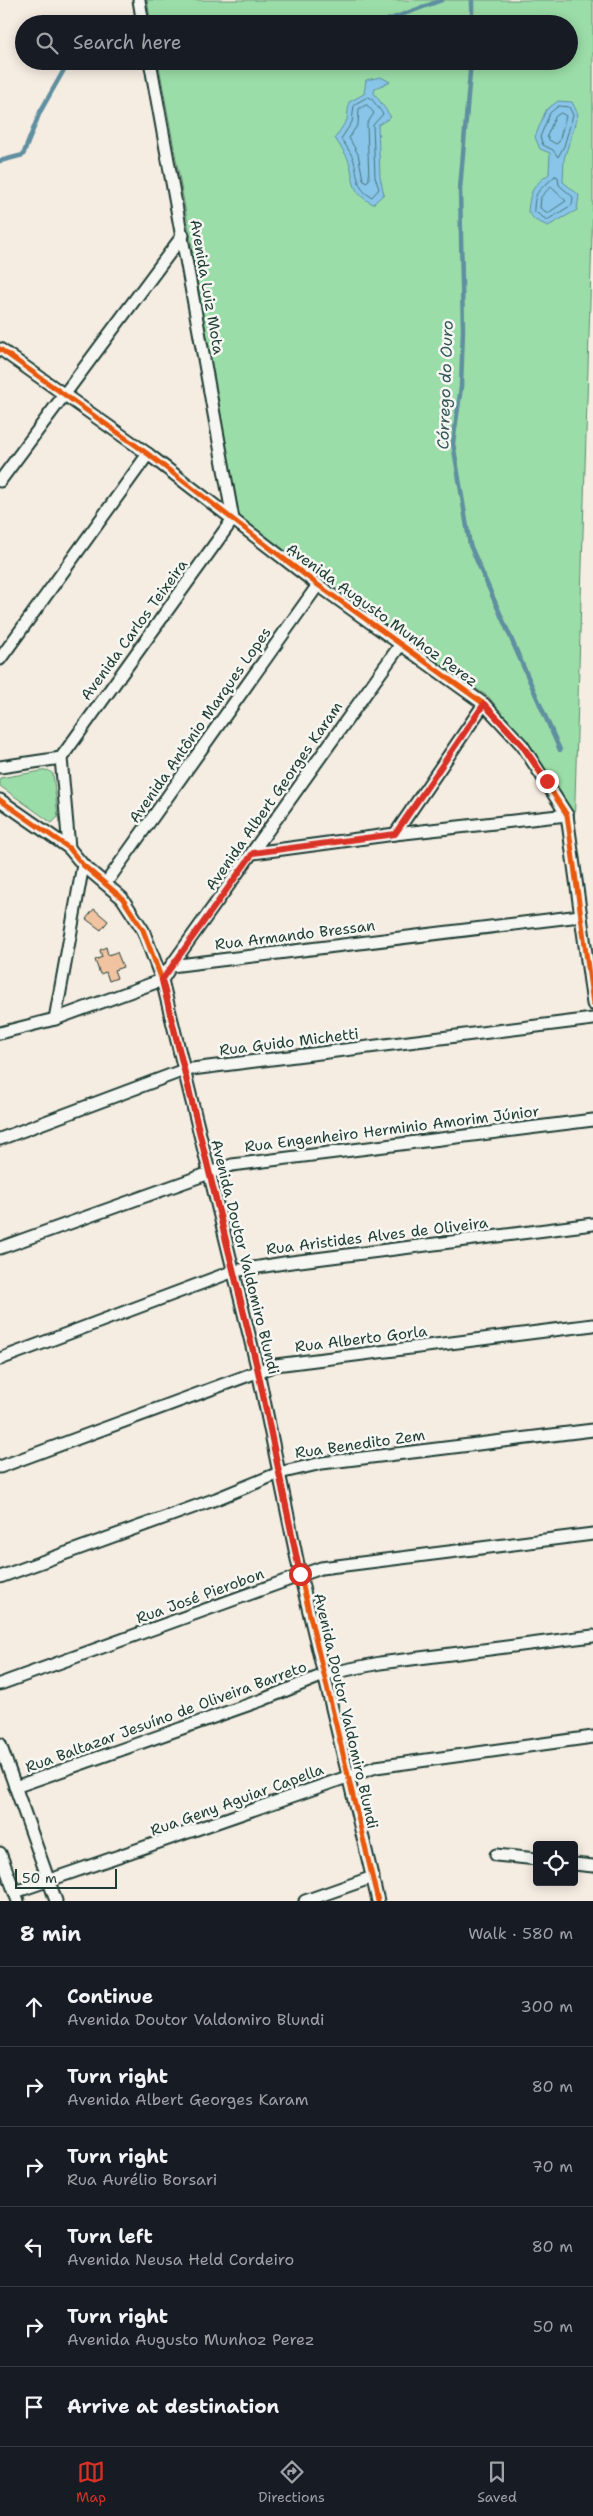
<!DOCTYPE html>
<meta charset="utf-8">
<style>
:root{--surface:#171b24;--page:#242831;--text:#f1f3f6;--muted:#9ea1a6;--line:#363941;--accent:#d93025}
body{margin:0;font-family:"Shantell Sans",sans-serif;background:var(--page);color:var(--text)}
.controls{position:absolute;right:15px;bottom:15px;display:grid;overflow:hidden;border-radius:5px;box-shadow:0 2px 12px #0003}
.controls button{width:45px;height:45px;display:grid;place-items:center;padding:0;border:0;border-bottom:1px solid var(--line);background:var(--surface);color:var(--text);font:25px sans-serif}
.scale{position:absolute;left:15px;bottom:12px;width:102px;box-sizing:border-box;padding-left:5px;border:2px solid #1f3d34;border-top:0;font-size:14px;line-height:18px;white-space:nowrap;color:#1f3d34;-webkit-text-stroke:4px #f6f6f2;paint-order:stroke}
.stop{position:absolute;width:15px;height:15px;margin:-11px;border:4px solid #d93025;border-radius:50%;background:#fff}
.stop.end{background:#d93025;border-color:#fff;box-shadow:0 1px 5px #0008}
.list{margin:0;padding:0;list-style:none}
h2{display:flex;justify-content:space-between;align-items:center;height:65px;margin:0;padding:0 20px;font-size:21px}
h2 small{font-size:16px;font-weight:400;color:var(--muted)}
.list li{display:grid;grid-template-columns:32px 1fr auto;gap:15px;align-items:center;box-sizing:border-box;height:80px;padding:0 20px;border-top:1px solid var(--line)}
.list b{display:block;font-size:19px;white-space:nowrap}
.list p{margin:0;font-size:16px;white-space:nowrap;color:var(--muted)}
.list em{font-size:16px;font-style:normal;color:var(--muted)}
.icon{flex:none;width:28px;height:28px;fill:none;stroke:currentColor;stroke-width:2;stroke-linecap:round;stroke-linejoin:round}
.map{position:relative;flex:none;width:593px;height:1901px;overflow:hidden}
.search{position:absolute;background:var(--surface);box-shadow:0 2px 12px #0003;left:15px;right:15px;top:15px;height:55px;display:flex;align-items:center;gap:12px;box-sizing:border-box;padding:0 18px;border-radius:28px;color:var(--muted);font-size:19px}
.sheet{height:545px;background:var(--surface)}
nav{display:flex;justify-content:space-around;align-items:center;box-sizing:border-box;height:70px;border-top:1px solid var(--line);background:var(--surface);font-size:14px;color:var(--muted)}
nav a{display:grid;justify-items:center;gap:2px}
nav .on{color:var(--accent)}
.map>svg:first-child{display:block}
.green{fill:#9bdda8;stroke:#5d8d6e}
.water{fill:#88c5e8;stroke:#5e8fa0}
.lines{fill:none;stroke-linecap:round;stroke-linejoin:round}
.shore{stroke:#49737c;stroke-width:1}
.stream{stroke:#5e8fa0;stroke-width:4.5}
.building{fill:#f1c3a1;stroke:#1f3d34}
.street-casing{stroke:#1f3d34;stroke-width:15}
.street{stroke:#f6f6f2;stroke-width:11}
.cycleway-casing{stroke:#f6f6f2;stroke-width:8}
.cycleway{stroke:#e8590c;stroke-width:5}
.route{stroke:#d93025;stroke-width:6}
.labels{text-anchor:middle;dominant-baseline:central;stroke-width:5;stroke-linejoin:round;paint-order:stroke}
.street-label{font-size:15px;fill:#1f3d34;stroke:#f6f6f2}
.water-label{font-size:16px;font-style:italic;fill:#345858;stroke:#f6f6f2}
</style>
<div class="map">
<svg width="593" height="1901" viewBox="0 0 593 1901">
<rect width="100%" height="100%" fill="#f5ece2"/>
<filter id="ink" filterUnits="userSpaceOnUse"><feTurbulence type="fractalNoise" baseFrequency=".02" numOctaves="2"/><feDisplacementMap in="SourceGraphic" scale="10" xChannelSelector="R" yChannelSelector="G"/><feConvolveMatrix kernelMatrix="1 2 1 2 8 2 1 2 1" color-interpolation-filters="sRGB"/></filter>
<g filter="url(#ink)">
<g class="green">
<polygon points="147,0 593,0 593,202 574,832 564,797 489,697 401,642 234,518 190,235 158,61 569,61 569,24 151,24"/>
<polygon points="48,770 53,774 58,817 52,823 0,786 0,778"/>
</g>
<g class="water">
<path d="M381,77L390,82L375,88L374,93L391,117L378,125L380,177L384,194L373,204C348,191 356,180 348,159C345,152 339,145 335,138L347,120L349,102L364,94L366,80Z"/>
<path d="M558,101L572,102L578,114L564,159L563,182L579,195L577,210L548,226L535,220L528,212C530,192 532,186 549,174L550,153L540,149L535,137L546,110Z"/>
</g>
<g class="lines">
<g class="shore">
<path d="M368,97L371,98L383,114L373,125L375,177L379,189L372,197C354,189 359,171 352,156C349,150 345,144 341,139L352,122L354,105Z"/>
<polygon points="367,105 374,113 367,124 369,180 366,182 363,179 358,154 349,138 358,124 359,109"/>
<polygon points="559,106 569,107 573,115 564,146 558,157 553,150 543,145 540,137 550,113"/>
<polygon points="561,113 566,116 559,142 556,144 549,140 547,136 555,117"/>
<path d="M555,176L558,177L559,185L573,197L572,205L547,220L534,211C534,189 541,190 555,176Z"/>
<polygon points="551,187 566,201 548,213 540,208 541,197"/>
</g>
<g class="stream">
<polyline points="377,24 442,0"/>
<polyline points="472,24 472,0"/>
<polyline points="471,61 460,189 463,330 461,387 453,443 470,545 560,750"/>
<polyline points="0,161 23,155 40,112 69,61"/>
</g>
</g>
<g class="building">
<polygon points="94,909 108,921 101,930 86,919"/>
<polygon points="106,947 108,955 117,952 123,967 114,970 117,978 109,981 106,972 100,974 95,960 102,957 100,950"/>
</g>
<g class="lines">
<defs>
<g id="street">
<polyline points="139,0 143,24"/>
<polyline points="0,349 148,454 318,585 484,704 522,745 567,815 593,1004"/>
<polyline points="0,481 183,235"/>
<polyline points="0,659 148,454"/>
<polyline points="0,767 61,758"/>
<polyline points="0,800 69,848 83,865 122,898 143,930 162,980 258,1371 300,1574 378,1901"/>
<polyline points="395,834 484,704"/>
<polyline points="69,848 61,758 233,519 150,61"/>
<polyline points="253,853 395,834 567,815"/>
<polyline points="106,883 318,585"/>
<polyline points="171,966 401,644"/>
<polyline points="55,1019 83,865"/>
<polyline points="0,1033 55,1019 162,980 171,966 580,916"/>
<polyline points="0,1139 184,1070 593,1019"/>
<polyline points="0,1248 232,1165 593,1120"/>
<polyline points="0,1359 234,1271 284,1263 593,1224"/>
<polyline points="0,1467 276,1365 593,1325"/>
<polyline points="0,1577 216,1499 279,1473 322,1463 593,1430"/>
<polyline points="0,1684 321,1568 593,1534"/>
<polyline points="0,1744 56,1901"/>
<polyline points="15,1787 262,1700 326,1674 380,1663 593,1636"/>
<polyline points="0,1853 18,1901"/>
<polyline points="496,1855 537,1859"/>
<polyline points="574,1864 593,1866"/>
<polyline points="15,1892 376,1767 593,1737"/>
<polyline points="305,1901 373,1877"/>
</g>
</defs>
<use href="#street" class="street-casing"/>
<use href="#street" class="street"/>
<defs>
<g id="cycleway">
<polyline points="0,349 148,454 318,585 484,704 522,745 567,815 593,1004"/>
<polyline points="0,800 69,848 83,865 122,898 143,930 162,980 258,1371 300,1574 378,1901"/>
</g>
</defs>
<use href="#cycleway" class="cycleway-casing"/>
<use href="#cycleway" class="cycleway"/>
</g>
</g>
<g class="lines" filter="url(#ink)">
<polyline class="route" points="300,1574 258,1371 162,980 253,853 395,834 484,704 522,745 547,781"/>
</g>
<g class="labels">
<g class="street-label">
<text transform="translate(207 287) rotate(80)">Avenida Luiz Mota</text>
<text transform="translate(382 615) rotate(36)">Avenida Augusto Munhoz Perez</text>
<text transform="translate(134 630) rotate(-54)">Avenida Carlos Teixeira</text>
<text transform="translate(200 725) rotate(-55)">Avenida Antônio Marques Lopes</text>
<text transform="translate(274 796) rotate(-55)">Avenida Albert Georges Karam</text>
<text transform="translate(295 935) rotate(-7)">Rua Armando Bressan</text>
<text transform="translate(289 1042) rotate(-7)">Rua Guido Michetti</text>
<text transform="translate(392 1129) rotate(-7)">Rua Engenheiro Herminio Amorim Júnior</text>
<text transform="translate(377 1236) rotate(-7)">Rua Aristides Alves de Oliveira</text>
<text transform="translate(245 1257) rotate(76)">Avenida Doutor Valdomiro Blundi</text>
<text transform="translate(361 1339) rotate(-7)">Rua Alberto Gorla</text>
<text transform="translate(360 1444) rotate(-8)">Rua Benedito Zem</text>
<text transform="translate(200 1596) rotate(-20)">Rua José Pierobon</text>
<text transform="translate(346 1711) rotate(77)">Avenida Doutor Valdomiro Blundi</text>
<text transform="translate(166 1717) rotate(-20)">Rua Baltazar Jesuíno de Oliveira Barreto</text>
<text transform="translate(237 1800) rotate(-20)">Rua Geny Aguiar Capella</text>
</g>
<g class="water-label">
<text transform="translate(445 385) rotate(-88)">Córrego do Ouro</text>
</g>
</g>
</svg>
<div class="controls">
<button><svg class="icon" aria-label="locate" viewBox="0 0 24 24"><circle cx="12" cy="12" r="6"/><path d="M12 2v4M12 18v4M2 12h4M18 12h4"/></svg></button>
</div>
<div class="scale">50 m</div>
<div class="stop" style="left:300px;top:1574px"></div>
<div class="stop end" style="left:547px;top:781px"></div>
<div class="search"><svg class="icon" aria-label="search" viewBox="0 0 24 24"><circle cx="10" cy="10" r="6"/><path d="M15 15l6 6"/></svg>Search here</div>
</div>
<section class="sheet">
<h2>8 min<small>Walk · 580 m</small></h2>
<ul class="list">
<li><svg class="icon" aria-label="ahead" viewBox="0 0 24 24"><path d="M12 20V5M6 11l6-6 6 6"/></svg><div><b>Continue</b><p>Avenida Doutor Valdomiro Blundi</p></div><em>300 m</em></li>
<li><svg class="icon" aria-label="right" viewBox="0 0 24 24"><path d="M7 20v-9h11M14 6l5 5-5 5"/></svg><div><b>Turn right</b><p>Avenida Albert Georges Karam</p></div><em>80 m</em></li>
<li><svg class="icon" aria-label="right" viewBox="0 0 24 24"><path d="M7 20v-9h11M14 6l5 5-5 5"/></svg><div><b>Turn right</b><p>Rua Aurélio Borsari</p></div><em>70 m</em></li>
<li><svg class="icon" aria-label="left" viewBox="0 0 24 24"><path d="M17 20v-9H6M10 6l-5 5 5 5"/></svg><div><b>Turn left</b><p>Avenida Neusa Held Cordeiro</p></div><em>80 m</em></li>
<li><svg class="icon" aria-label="right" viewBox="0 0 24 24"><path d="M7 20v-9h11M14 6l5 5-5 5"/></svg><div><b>Turn right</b><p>Avenida Augusto Munhoz Perez</p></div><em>50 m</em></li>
<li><svg class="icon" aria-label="arrive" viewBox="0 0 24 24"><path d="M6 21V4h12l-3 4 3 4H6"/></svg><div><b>Arrive at destination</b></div></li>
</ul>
</section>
<nav>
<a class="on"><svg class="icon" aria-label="map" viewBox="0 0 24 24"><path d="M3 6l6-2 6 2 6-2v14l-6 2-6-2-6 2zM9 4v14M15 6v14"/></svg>Map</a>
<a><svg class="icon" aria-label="directions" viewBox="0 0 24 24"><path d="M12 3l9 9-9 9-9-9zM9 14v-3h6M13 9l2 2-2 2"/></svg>Directions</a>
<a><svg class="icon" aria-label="saved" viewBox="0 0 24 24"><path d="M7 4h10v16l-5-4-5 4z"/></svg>Saved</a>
</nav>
